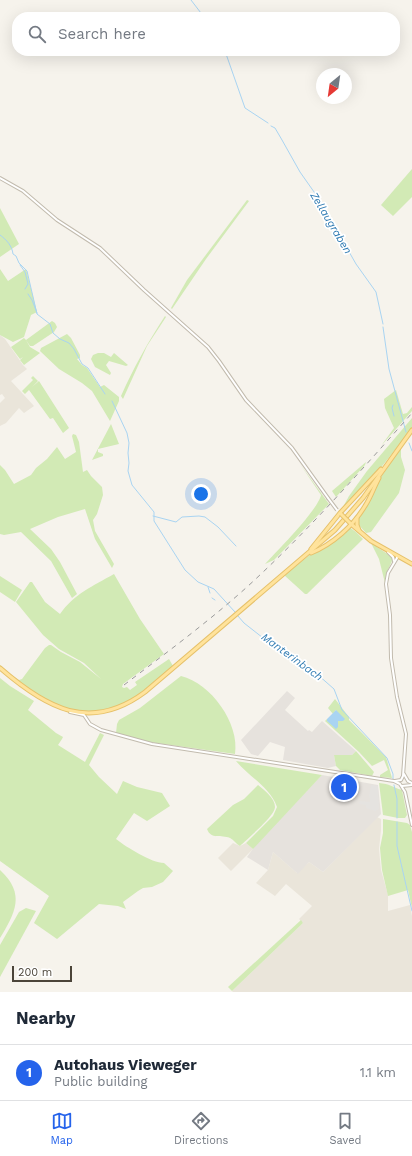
<!DOCTYPE html>
<style>
:root{--surface:#fff;--page:#f6f6f7;--text:#1f2937;--muted:#747a83;--line:#e0e1e3;--accent:#2563eb}
body{margin:0;font-family:"Work Sans",sans-serif;background:var(--page);color:var(--text)}
.compass{position:absolute;left:316px;top:68px;width:36px;height:36px;border-radius:50%;background:var(--surface);box-shadow:0 4px 16px #0002;rotate:209deg}
.scale{position:absolute;left:12px;bottom:10px;width:60px;box-sizing:border-box;padding-left:4px;border:2px solid #4b4439;border-top:0;font-size:11px;line-height:14px;white-space:nowrap;color:#4b4439;-webkit-text-stroke:3px #fff;paint-order:stroke}
.you{position:absolute;left:201px;top:494px;width:14px;height:14px;margin:-10px;border:3px solid #fff;border-radius:50%;background:#1a73e8;box-shadow:0 0 0 6px #1a73e833}
.badge{display:grid;place-items:center;width:26px;height:26px;border-radius:50%;background:var(--accent);color:#fff;font-size:13px;font-weight:700}
.pin{position:absolute;translate:-50% -50%;border:2px solid #fff;box-shadow:0 1px 4px #0006}
.list{margin:0;padding:0;list-style:none}
h2{display:flex;justify-content:space-between;align-items:center;height:52px;margin:0;padding:0 16px;font-size:17px}
h2 small{font-size:13px;font-weight:400;color:var(--muted)}
.list li{display:grid;grid-template-columns:26px 1fr auto;gap:12px;align-items:center;box-sizing:border-box;height:56px;padding:0 16px;border-top:1px solid var(--line)}
.list b{display:block;font-size:15px;white-space:nowrap}
.list p{margin:0;font-size:13px;white-space:nowrap;color:var(--muted)}
.list em{font-size:13px;font-style:normal;color:var(--muted)}
.icon{flex:none;width:22px;height:22px;fill:none;stroke:currentColor;stroke-width:2;stroke-linecap:round;stroke-linejoin:round}
.map{position:relative;flex:none;width:412px;height:992px;overflow:hidden}
.search{position:absolute;background:var(--surface);box-shadow:0 4px 16px #0002;left:12px;right:12px;top:12px;height:44px;display:flex;align-items:center;gap:10px;box-sizing:border-box;padding:0 14px;border-radius:16px;color:var(--muted);font-size:15px}
.sheet{height:108px;background:var(--surface)}
nav{display:flex;justify-content:space-around;align-items:center;box-sizing:border-box;height:56px;border-top:1px solid var(--line);background:var(--surface);font-size:11px;color:var(--muted)}
nav a{display:grid;justify-items:center;gap:2px}
nav .on{color:var(--accent)}
.map>svg:first-child{display:block}
.residential{fill:#eae5da}
.industrial{fill:#e6e2dd}
.green{fill:#d2eab5}
.parking{fill:#e5e3e0}
.water{fill:#a9d4f2}
.lines{fill:none;stroke-linecap:round;stroke-linejoin:round}
.stream{stroke:#a9d4f2;stroke-width:1}
.minor-casing{stroke:#c2bbae;stroke-width:4}
.major-casing{stroke:#e6c16a;stroke-width:5}
.minor{stroke:#fff;stroke-width:2}
.major{stroke:#ffe39c;stroke-width:3}
.rail{stroke:#9a9a9a;stroke-width:1;stroke-dasharray:5 5;stroke-linecap:butt}
.minor-bridge-casing{stroke:#c2bbae;stroke-width:4;stroke-linecap:butt}
.major-bridge-casing{stroke:#e6c16a;stroke-width:5;stroke-linecap:butt}
.minor-bridge{stroke:#fff;stroke-width:2}
.major-bridge{stroke:#ffe39c;stroke-width:3}
.labels{text-anchor:middle;dominant-baseline:central;stroke-width:3.5;stroke-linejoin:round;paint-order:stroke}
.water-label{font-size:11px;font-style:italic;fill:#2e7ab2;stroke:#fff}
</style>
<div class="map">
<svg width="412" height="992" viewBox="0 0 412 992">
<rect width="100%" height="100%" fill="#f6f3ec"/>
<g class="residential">
<polygon points="0,335 5,339 23,365 27,369 11,381 34,406 24,413 19,408 6,423 0,426 0,403 5,398 2,394 0,395"/>
<polygon points="377,817 381,819 381,830 379,849 381,870 388,895 388,911 410,905 412,916 412,992 233,992 232,991 303,923 299,919 312,906 286,884 275,896 256,883 268,870 273,852 297,873 309,862 323,872"/>
<polygon points="233,843 240,846 246,843 253,849 231,871 218,858"/>
</g>
<g class="industrial">
<polygon points="287,691 295,698 285,710 308,731 309,730 312,732 322,721 356,751 352,755 334,755 336,766 328,768 283,760 285,747 270,742 258,756 251,754 241,740"/>
<polygon points="322,775 378,785 381,814 323,872 309,862 298,874 273,852 268,870 247,857 257,843"/>
</g>
<g class="green">
<polygon points="412,169 412,197 393,216 381,205"/>
<polygon points="247,200 249,201 206,259 172,309 171,308 187,280"/>
<polygon points="0,208 19,244 0,257"/>
<polygon points="0,269 8,281 26,269 37,312 31,315 24,337 13,342 0,335"/>
<path d="M165,316L166,317L147,346L123,399L121,396C134,367 148,342 165,316Z"/>
<polygon points="52,321 55,323 57,327 54,332 33,346 30,346 26,340 30,347 40,353 24,365 20,360 23,357 20,359 11,347 24,338 26,340"/>
<polygon points="67,334 71,338 80,355 80,358 77,359 82,365 87,368 100,387 104,385 119,397 119,401 110,421 92,391 82,383 59,369 40,351 41,348"/>
<polygon points="98,353 104,353 111,357 114,353 128,365 126,366 109,361 106,365 111,373 110,375 95,367 91,359 93,355"/>
<polygon points="33,376 38,381 32,387 39,381 69,428 63,433 53,418 50,419 29,390 25,394 22,391 33,380 31,378"/>
<polygon points="396,390 403,414 407,413 412,407 412,411 381,446 394,428 385,408 384,399"/>
<polygon points="412,418 412,428 411,430 379,470 344,508 343,507 349,496 367,471"/>
<polygon points="111,424 119,444 98,449 98,452 103,454 103,456 92,460"/>
<polygon points="73,434 76,435 79,442 83,472 87,470 91,476 102,487 103,495 97,514 93,520 95,531 114,564 112,568 95,539 85,509 58,517 30,529 51,549 60,562 77,594 72,598 51,561 21,532 4,535 0,534 0,465 5,470 14,484 31,475 36,468 47,459 57,447 65,459 76,452 72,436"/>
<polygon points="401,448 401,457 405,470 399,493 371,532 366,533 358,524 358,520 381,477"/>
<polygon points="366,462 365,465 336,497 332,491"/>
<path d="M300,464L329,504L274,560L265,564C277,551 318,510 321,495Z"/>
<polygon points="349,527 356,532 363,539 307,594 305,594 284,575 311,554"/>
<polygon points="371,543 392,557 392,561 386,574 385,583 379,559"/>
<path d="M114,574L140,619L164,654L123,684L122,687L124,688L127,687L130,690L137,685L135,682L169,659L173,666L138,696L129,702L101,711L79,712L56,706L25,687L0,667V665L14,677L19,680L22,679L45,648L49,645H51L61,652L80,662L101,679L84,663L59,649L43,635L16,602L30,582H32L45,602L60,614C74,594 93,586 114,574Z"/>
<polygon points="0,576 22,590 15,602 0,592"/>
<path d="M181,676C211,683 240,724 235,754L149,742L116,733L117,724L119,720L140,708Z"/>
<path d="M0,678L10,686L34,701L28,710L56,733L63,737L62,739L58,745L85,762L100,733L104,735L89,765L99,777L117,794L123,781L137,787L162,793L170,806L147,821L134,813L116,839C126,847 152,863 164,863L173,871L163,882L152,887L143,888L138,891L123,902L126,909L118,906L99,904L57,939L34,923L49,896L0,861Z"/>
<polygon points="335,699 349,717 349,720 386,757 392,778 380,777 380,775 388,770 384,760 372,766 359,752 325,721 327,719 327,721 337,724 338,721 336,710 333,714 328,708"/>
<polygon points="356,751 374,772 372,776 340,770 336,766 334,755 352,755"/>
<path d="M236,761L322,775L253,849L246,843L273,816L277,807C270,787 249,777 236,761Z"/>
<path d="M379,783C390,784 392,787 402,790L407,815L405,818H398L383,815Z"/>
<path d="M258,785C264,790 275,798 275,807C275,816 247,839 240,846C236,844 234,840 230,838C221,834 211,840 207,829L233,805L244,799Z"/>
<polygon points="383,819 407,823 410,825 412,832 412,908 408,890 388,896 382,870 380,848 383,833"/>
<path d="M0,870C26,894 15,913 0,938Z"/>
<polygon points="26,908 36,911 0,977 0,945 19,912"/>
<polygon points="301,920 303,923 232,991 228,987"/>
</g>
<polygon class="parking" points="371,785 378,786 379,809 375,811 366,808 366,805 359,804 360,801 370,802 370,798 369,797"/>
<polygon class="water" points="336,710 345,719 343,721 338,721 338,727 336,729 327,721 327,719"/>
<g class="lines">
<g class="stream">
<polyline points="191,0 204,17"/>
<polyline points="225,51 245,108 268,123"/>
<polyline points="271,126 275,128 282,140 300,172 319,199 356,264 376,292 383,324"/>
<path d="M0,235C7,240 12,246 13,254L16,256L19,263L27,271L37,314L50,324L53,333L60,339L69,343L74,349L82,364L88,368L105,394"/>
<polyline points="20,265 25,272 28,284 25,289"/>
<polyline points="28,294 32,300 37,313"/>
<polyline points="383,327 389,369 406,432"/>
<polyline points="112,401 127,433 129,443 128,453 129,463 128,471 132,485 154,512 154,521 185,570 198,582 214,589 235,612"/>
<polyline points="393,405 392,408 394,416"/>
<polyline points="409,443 412,451"/>
<polyline points="153,516 176,522 182,517 199,516 205,517 218,527 236,546"/>
<polyline points="208,587 210,593"/>
<polyline points="212,598 215,600"/>
<polyline points="238,616 244,623 272,645 309,667 334,689 342,710 387,758 393,774 393,779"/>
<polyline points="394,785 397,799 397,818"/>
<polyline points="397,822 397,846 412,911"/>
</g>
<defs>
<g id="minor">
<polyline points="0,178 23,191 57,220 100,248 144,290 208,347 219,361 246,400 292,448 328,498"/>
<polyline points="388,552 393,557 394,561"/>
<polyline points="70,712 84,715 90,724 101,730 152,744 394,781 400,784 405,792 412,825"/>
<polyline points="404,774 408,781 412,783"/>
<polyline points="395,781 401,780 403,776 406,734 397,697 391,658 390,615 386,584 388,573 397,558 397,556"/>
<polyline points="402,786 412,785"/>
</g>
<g id="major">
<polyline points="357,518 357,525 359,530"/>
<polyline points="351,524 371,541 412,564"/>
<polyline points="311,549 340,513 381,469"/>
<path d="M311,553C333,544 353,526 365,506C371,497 374,487 379,478"/>
<path d="M0,668C46,708 90,733 145,692L335,530L363,498L412,430"/>
</g>
</defs>
<use href="#minor" class="minor-casing"/>
<use href="#major" class="major-casing"/>
<use href="#minor" class="minor"/>
<use href="#major" class="major"/>
<path class="rail" d="M124,685C166,653 208,622 247,587C306,533 359,473 412,413"/>
<defs>
<polyline id="minor-bridge" points="328,498 337,510"/>
<polyline id="major-bridge" points="341,514 350,523"/>
</defs>
<use href="#minor-bridge" class="minor-bridge-casing"/>
<use href="#major-bridge" class="major-bridge-casing"/>
<use href="#minor-bridge" class="minor-bridge"/>
<use href="#major-bridge" class="major-bridge"/>
</g>
<g class="labels">
<g class="water-label">
<text transform="translate(331 223) rotate(59)">Zellaugraben</text>
<text transform="translate(292 657) rotate(36)">Manterinbach</text>
</g>
</g>
</svg>
<svg class="compass" viewBox="-18 -18 36 36"><path d="M0-13l5 13h-10z" fill="#e53935"/><path d="M0 13l5-13h-10z" fill="#747a83"/></svg>
<div class="scale">200 m</div>
<div class="you"></div>
<div class="pin badge" style="left:344px;top:787px">1</div>
<div class="search"><svg class="icon" aria-label="search" viewBox="0 0 24 24"><circle cx="10" cy="10" r="6"/><path d="M15 15l6 6"/></svg>Search here</div>
</div>
<section class="sheet">
<h2>Nearby<small></small></h2>
<ul class="list">
<li><span class="badge">1</span><div><b>Autohaus Vieweger</b><p>Public building</p></div><em>1.1 km</em></li>
</ul>
</section>
<nav>
<a class="on"><svg class="icon" aria-label="map" viewBox="0 0 24 24"><path d="M3 6l6-2 6 2 6-2v14l-6 2-6-2-6 2zM9 4v14M15 6v14"/></svg>Map</a>
<a><svg class="icon" aria-label="directions" viewBox="0 0 24 24"><path d="M12 3l9 9-9 9-9-9zM9 14v-3h6M13 9l2 2-2 2"/></svg>Directions</a>
<a><svg class="icon" aria-label="saved" viewBox="0 0 24 24"><path d="M7 4h10v16l-5-4-5 4z"/></svg>Saved</a>
</nav>
